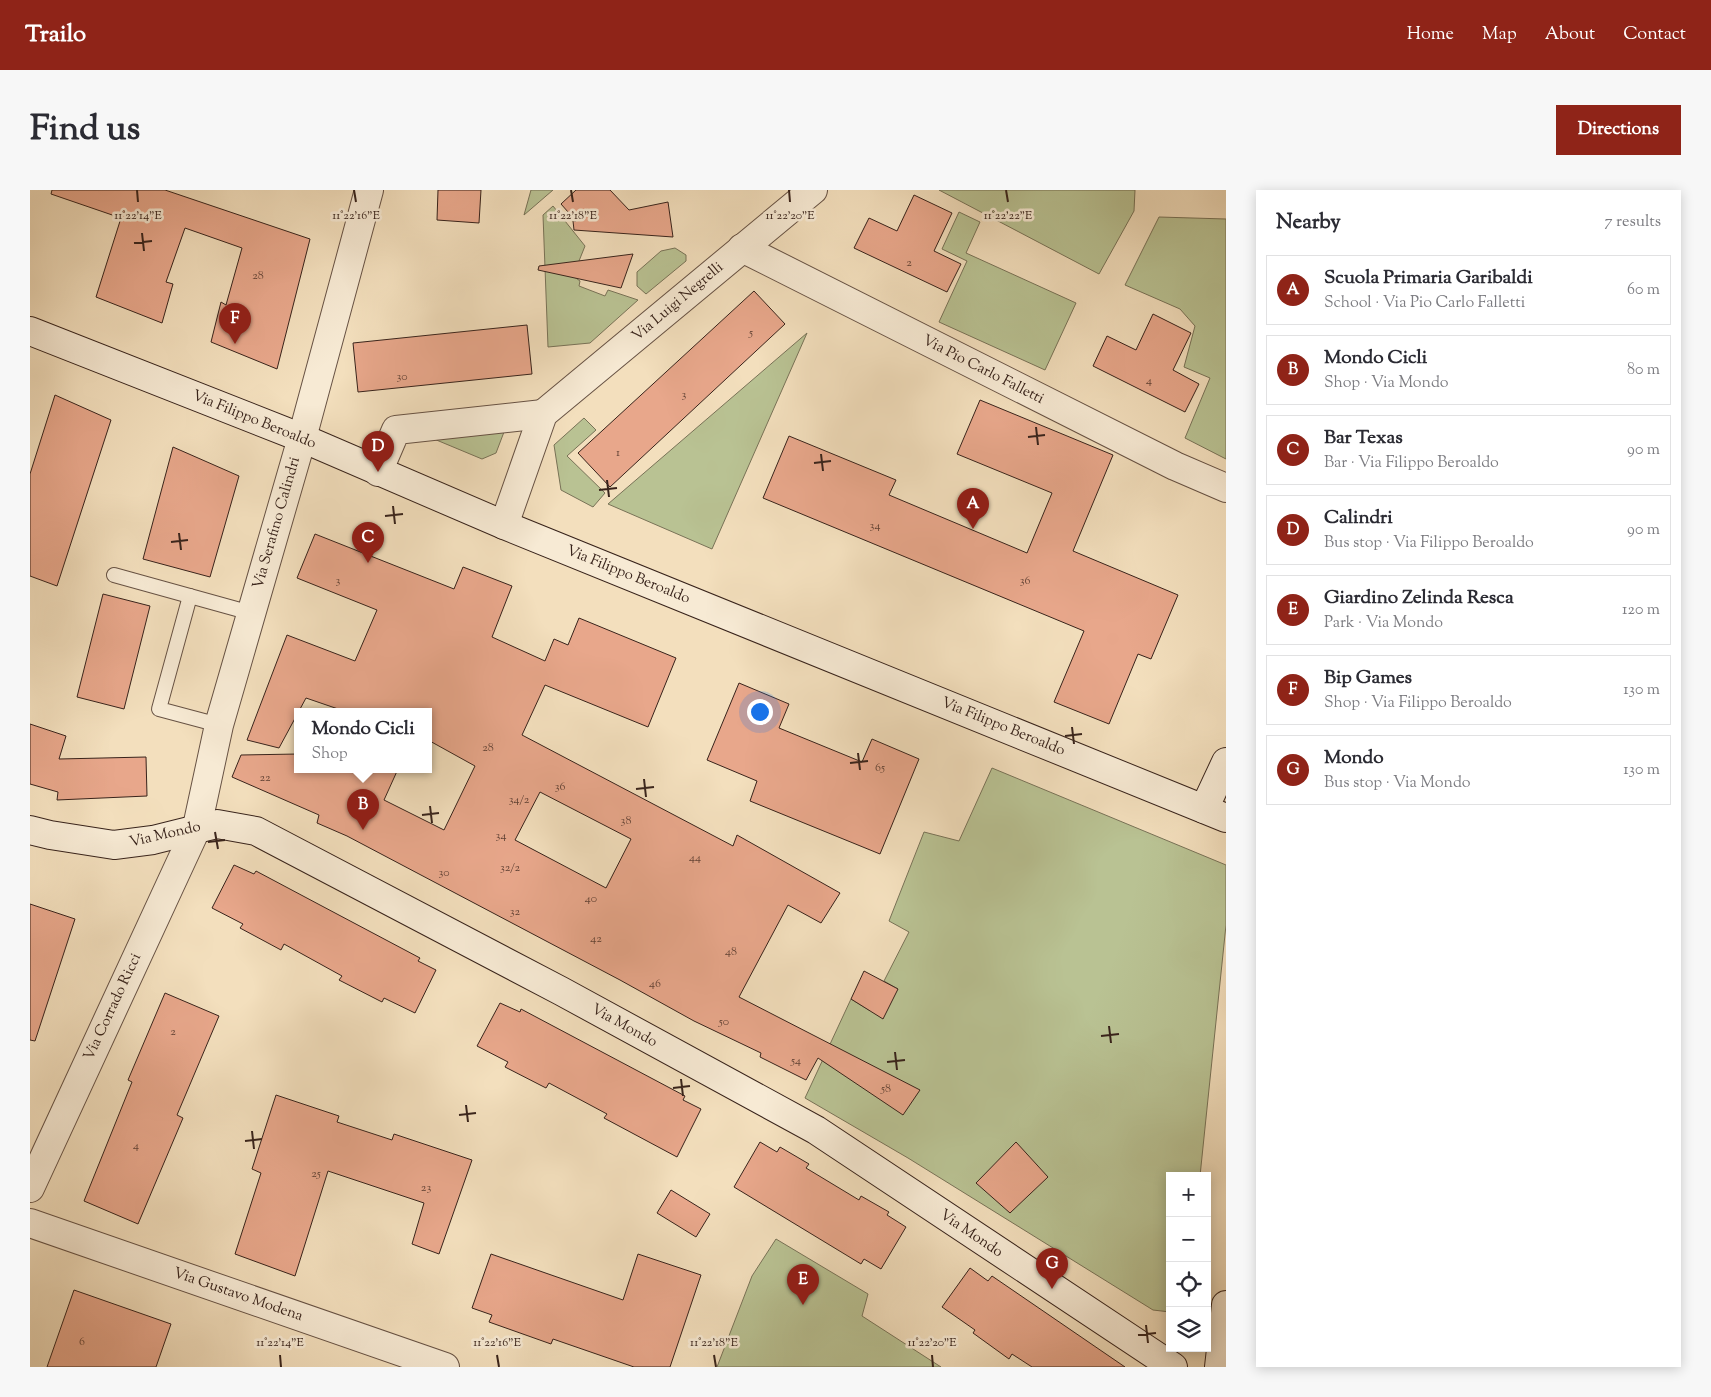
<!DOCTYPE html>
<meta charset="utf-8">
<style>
:root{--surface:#fff;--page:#f7f7f7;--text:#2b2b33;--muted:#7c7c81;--line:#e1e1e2;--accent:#8f2418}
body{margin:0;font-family:"Sorts Mill Goudy",serif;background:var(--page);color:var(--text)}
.controls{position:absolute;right:15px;bottom:15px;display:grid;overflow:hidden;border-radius:0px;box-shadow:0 2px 12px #0003}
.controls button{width:45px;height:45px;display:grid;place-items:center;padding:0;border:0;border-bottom:1px solid var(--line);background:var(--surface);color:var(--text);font:25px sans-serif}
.you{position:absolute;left:729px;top:521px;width:18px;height:18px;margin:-12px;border:4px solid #fff;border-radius:50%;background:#1a73e8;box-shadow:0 0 0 8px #1a73e833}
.badge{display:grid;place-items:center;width:32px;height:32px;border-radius:50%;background:var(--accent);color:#fff;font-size:16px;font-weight:700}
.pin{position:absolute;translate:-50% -41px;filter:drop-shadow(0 1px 2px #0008)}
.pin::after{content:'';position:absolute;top:26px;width:18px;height:15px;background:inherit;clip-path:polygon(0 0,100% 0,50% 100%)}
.popup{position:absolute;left:264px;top:518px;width:138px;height:65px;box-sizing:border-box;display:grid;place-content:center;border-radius:0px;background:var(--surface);filter:drop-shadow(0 1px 4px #0005);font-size:16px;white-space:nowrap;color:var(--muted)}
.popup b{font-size:19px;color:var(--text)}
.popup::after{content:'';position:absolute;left:50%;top:100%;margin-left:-10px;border:10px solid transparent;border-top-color:var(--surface)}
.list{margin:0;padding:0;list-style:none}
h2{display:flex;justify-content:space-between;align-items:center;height:65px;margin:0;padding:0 20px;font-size:21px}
h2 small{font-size:16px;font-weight:400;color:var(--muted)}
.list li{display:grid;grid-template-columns:32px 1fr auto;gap:15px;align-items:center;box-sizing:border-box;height:70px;margin:0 10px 10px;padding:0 10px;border:1px solid var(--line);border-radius:0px}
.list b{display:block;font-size:19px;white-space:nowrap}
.list p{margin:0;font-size:16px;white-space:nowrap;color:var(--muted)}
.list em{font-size:16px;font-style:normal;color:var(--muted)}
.icon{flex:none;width:28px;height:28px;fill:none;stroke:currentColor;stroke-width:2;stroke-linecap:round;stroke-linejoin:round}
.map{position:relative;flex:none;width:1196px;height:1177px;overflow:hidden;border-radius:0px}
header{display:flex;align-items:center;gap:30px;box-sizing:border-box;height:70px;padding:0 25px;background:var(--accent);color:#fff}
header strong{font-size:24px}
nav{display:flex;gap:28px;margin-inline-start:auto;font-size:18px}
.intro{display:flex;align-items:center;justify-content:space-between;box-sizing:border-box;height:120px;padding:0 30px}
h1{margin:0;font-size:35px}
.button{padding:12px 22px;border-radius:0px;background:var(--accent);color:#fff;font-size:18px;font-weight:700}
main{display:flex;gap:30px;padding:0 30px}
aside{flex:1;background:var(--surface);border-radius:0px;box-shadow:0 2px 12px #0003}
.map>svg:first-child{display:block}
.green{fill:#b9c293;stroke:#787257}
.building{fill:#e8a78b;stroke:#38231b;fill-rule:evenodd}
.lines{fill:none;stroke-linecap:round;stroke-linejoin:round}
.lane-casing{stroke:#675244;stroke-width:16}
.street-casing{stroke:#675244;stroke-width:30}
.secondary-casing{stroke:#38231b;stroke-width:30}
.lane{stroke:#f7ead4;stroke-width:14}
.street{stroke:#f7ead4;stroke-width:28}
.secondary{stroke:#f7ead4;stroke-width:28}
.ticks{fill:none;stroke:#38231b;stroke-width:2}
.labels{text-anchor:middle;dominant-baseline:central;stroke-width:5;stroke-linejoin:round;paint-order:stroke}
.number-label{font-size:12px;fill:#644437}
.street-label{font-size:15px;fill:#38231b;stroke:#f7ead4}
.ticks-label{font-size:12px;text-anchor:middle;fill:#38231b;stroke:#f7ead4;stroke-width:5;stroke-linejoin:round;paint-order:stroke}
</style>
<header>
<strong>Trailo</strong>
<nav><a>Home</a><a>Map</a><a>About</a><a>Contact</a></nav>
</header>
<div class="intro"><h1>Find us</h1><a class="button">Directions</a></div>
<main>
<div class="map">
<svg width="1196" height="1177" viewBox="0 0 1196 1177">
<rect width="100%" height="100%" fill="#f3dfbd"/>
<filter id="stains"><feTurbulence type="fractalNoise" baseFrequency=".004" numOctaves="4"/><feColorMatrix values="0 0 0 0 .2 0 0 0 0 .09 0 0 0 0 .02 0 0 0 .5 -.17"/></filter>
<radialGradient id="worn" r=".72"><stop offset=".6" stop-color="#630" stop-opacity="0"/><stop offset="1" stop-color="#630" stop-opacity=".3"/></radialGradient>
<g class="green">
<polygon points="501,0 523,0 494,25"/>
<polygon points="909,0 1105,0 1104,21 1069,84"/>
<polygon points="523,16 555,56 543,86 550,91 549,96 575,106 578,100 608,110 560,153 518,157 513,25"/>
<polygon points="929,22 950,32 936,63 1046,113 1015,180 909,132 937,71 912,59"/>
<polygon points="1129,27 1196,29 1196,269 1155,248 1180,188 1154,177 1165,136 1150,119 1095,95"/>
<polygon points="645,58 656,65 656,71 616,104 607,96 607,82 631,61"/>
<polygon points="777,143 682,359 578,314"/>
<polygon points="554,228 566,240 537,266 575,303 563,317 531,300 524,255"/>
<polygon points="474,242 466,263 452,269 404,249"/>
<polygon points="962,578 1196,675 1196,735 1170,986 1140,986 1140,1122 1123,1120 878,968 775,908 821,809 839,820 868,799 854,791 879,742 859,731 894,642 929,651"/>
<polygon points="746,1049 838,1104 832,1126 911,1177 687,1177 722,1086"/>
</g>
<g class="building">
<polygon points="22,0 135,0 280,49 247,179 181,152 191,112 196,115 212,58 155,38 136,92 143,94 132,133 66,107 91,28 21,4"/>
<polygon points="408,0 451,0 449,33 407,30"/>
<polygon points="546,0 580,0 599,20 638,12 643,47 544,40 543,31 546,31 531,14"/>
<polygon points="884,5 922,23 904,61 931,74 917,102 824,58 839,28 867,41"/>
<polygon points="603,64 591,98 508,80 509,76"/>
<polygon points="724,101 755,134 580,297 548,263"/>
<polygon points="1123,124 1161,143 1143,180 1169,194 1155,222 1063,176 1077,146 1106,160"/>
<polygon points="497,135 502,184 328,202 323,153"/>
<polygon points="25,205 81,230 27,396 0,386 0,284"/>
<polygon points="950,210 1083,265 1043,361 1148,405 1121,469 1108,464 1079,534 1024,512 1054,441 733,308 759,246 866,290 859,305 997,363 1022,303 927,264"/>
<polygon points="143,257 209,286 180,387 113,369"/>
<path d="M285,344L424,399L433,377L482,396L462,447L515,471L524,449L538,455L549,428L646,468L618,537L515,495L492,545L703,656L707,645L810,703L791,733L758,715L709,807L890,900L873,925L788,868L776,890L730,867L731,863L664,831L590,790L317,646L287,633L289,625L202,587L211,565L268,564V579H368L354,610L414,640L445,576L398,550V521H314L276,508L249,558L217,550L257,445L325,471L347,420L267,388ZM510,602L601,649L576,698L485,650Z"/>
<polygon points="73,404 120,416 94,519 47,507"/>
<polygon points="709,493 759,514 749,538 832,572 842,549 889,569 850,664 720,611 727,591 677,570"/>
<polygon points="0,534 36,546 29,569 116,567 117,606 27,610 28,602 0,594"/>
<polygon points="204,675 224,684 226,681 290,715 390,768 388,771 406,780 385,823 354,808 352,812 309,790 312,786 254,754 251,760 210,738 213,734 182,718"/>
<polygon points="0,714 45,729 5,851 0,850"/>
<polygon points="834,781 868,799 853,829 821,809"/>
<polygon points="135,803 189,826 147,925 153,928 108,1034 54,1011 102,892 98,890"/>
<polygon points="470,813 490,822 491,819 655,906 653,910 671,919 647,967 574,928 577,924 519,893 516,898 475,877 478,872 447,856"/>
<polygon points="246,905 309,926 307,932 362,950 364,944 442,970 409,1064 382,1054 394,1013 298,981 265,1086 205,1064 231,983 222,979"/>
<polygon points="730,952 747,962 750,957 779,974 776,978 829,1010 831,1006 859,1022 857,1025 876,1037 851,1079 834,1069 831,1074 704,997"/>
<polygon points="986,952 1018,987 980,1023 946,993"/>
<polygon points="641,1000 680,1024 666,1047 627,1023"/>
<polygon points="461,1064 593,1110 608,1064 671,1085 640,1177 604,1177 523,1149 521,1154 459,1132 462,1125 442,1118"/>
<polygon points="940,1078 958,1091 962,1086 1095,1177 1002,1177 982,1164 979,1169 943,1143 945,1140 912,1117"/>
<polygon points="44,1100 141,1134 126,1177 17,1177"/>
</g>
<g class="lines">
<defs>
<g id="lane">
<polyline points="84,385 221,423"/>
<polyline points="160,406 129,519 189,535"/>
</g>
<g id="street">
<polyline points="712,58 1145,276 1196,298"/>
<polyline points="348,282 366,240 513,224"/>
<polyline points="474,335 513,224 783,0"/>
<polyline points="0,998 167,637 189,535 272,248 339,0"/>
<polyline points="0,1033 415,1177"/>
</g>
<g id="secondary">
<polyline points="0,141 272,248 474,335 1196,628"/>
<polyline points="1174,619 1196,572"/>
<polyline points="0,640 20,645 84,655 123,650 187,634 226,641 531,801 786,940 1143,1177"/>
<polyline points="1189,1177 1196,1115"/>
</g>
</defs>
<use href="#lane" class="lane-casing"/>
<use href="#street" class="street-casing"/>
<use href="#secondary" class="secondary-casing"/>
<use href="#lane" class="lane"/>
<use href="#street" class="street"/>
<use href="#secondary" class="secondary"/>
</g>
<path class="ticks" d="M107,0L108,12M324,0L326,12M541,0L543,12M759,0L760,12M976,0L978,12M112,43L114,61M104,53L122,51M1006,237L1008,255M998,247L1015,245M791,264L793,281M784,273L801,271M577,290L579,307M569,300L587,298M363,316L365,334M355,326L373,324M149,343L151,360M141,352L158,350M1042,537L1044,554M1035,546L1052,544M828,563L830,580M820,573L838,571M614,589L616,607M606,599L624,597M400,616L402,633M392,625L409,623M185,642L188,659M178,652L195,650M1079,836L1081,853M1071,846L1089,844M865,862L867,880M857,872L875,870M651,889L653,906M643,898L660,896M436,915L438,932M429,925L446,923M222,941L224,959M215,951L232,949M1116,1135L1118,1153M1108,1145L1126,1143M250,1165L251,1177M467,1165L469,1177M684,1165L686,1177M902,1165L903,1177"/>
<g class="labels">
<g class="number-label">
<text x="879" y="73">2</text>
<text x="228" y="86">28</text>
<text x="721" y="143">5</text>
<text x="372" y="187">30</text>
<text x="1119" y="191">4</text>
<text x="654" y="205">3</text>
<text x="588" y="263">1</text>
<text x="845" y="336">34</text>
<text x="308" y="391">3</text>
<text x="995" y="391">36</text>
<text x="458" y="558">28</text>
<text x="850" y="578">65</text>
<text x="235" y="588">22</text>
<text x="530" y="597">36</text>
<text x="489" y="610">34/2</text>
<text x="596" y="631">38</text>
<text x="471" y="646">34</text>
<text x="665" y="668">44</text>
<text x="480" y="678">32/2</text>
<text x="414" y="683">30</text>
<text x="561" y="709">40</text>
<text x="485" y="722">32</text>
<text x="566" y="749">42</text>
<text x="701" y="762">48</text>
<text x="625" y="794">46</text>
<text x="694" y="832">50</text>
<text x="143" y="842">2</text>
<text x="766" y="871">54</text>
<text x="856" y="899">58</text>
<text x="106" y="956">4</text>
<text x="286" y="984">25</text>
<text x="396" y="998">23</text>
<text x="52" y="1152">6</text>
</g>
<g class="street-label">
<text transform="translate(648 112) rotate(-40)">Via Luigi Negrelli</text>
<text transform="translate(953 180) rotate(27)">Via Pio Carlo Falletti</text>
<text transform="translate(224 230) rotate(22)">Via Filippo Beroaldo</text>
<text transform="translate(247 333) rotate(-74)">Via Serafino Calindri</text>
<text transform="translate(598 385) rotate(22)">Via Filippo Beroaldo</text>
<text transform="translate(973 537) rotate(22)">Via Filippo Beroaldo</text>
<text transform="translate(135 645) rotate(-13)">Via Mondo</text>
<text transform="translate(83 817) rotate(-65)">Via Corrado Ricci</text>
<text transform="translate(594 836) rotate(29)">Via Mondo</text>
<text transform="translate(941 1044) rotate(34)">Via Mondo</text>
<text transform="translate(208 1105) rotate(19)">Via Gustavo Modena</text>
</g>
</g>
<g class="ticks-label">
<text x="108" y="29">11°22'14"E</text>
<text x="326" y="29">11°22'16"E</text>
<text x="543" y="29">11°22'18"E</text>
<text x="760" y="29">11°22'20"E</text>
<text x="978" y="29">11°22'22"E</text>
<text x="250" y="1156">11°22'14"E</text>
<text x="467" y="1156">11°22'16"E</text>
<text x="684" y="1156">11°22'18"E</text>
<text x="902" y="1156">11°22'20"E</text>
</g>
<rect width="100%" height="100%" filter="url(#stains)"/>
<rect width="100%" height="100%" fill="url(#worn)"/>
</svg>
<div class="controls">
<button>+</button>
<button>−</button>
<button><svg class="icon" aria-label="locate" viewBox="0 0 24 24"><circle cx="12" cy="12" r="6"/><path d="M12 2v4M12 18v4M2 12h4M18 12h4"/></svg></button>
<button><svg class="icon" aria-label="layers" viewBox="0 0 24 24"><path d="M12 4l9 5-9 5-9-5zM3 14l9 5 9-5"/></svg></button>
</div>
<div class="you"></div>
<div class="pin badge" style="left:943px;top:339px">A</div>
<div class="pin badge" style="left:333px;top:640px">B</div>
<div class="popup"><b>Mondo Cicli</b>Shop</div>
<div class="pin badge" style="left:338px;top:373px">C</div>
<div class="pin badge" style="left:348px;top:282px">D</div>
<div class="pin badge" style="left:773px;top:1115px">E</div>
<div class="pin badge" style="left:205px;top:154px">F</div>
<div class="pin badge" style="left:1022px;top:1099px">G</div>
</div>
<aside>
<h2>Nearby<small>7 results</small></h2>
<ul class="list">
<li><span class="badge">A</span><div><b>Scuola Primaria Garibaldi</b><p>School · Via Pio Carlo Falletti</p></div><em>60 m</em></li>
<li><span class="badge">B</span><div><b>Mondo Cicli</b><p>Shop · Via Mondo</p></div><em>80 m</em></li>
<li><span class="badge">C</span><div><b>Bar Texas</b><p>Bar · Via Filippo Beroaldo</p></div><em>90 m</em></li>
<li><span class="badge">D</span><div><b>Calindri</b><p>Bus stop · Via Filippo Beroaldo</p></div><em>90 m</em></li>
<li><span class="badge">E</span><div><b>Giardino Zelinda Resca</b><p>Park · Via Mondo</p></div><em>120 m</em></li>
<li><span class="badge">F</span><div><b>Bip Games</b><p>Shop · Via Filippo Beroaldo</p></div><em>130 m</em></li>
<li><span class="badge">G</span><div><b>Mondo</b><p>Bus stop · Via Mondo</p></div><em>130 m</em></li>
</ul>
</aside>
</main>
